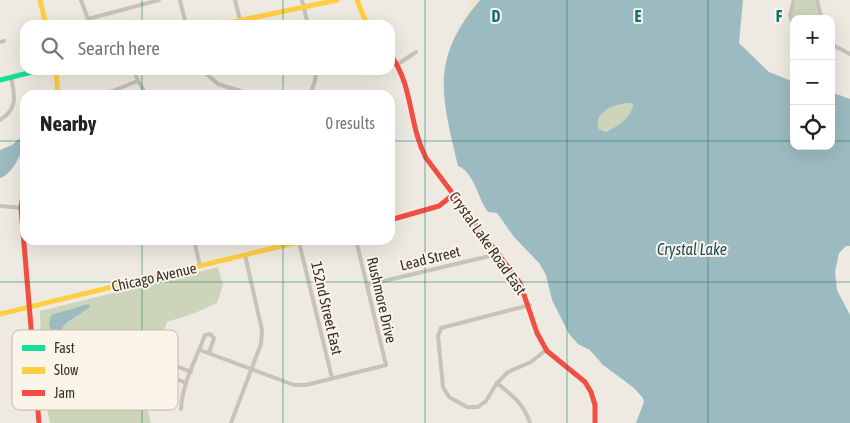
<!DOCTYPE html>
<meta charset="utf-8">
<style>
:root{--surface:#fff;--page:#f2f2f2;--text:#222;--muted:#767676;--line:#e0e0e0}
body{margin:0;font-family:"Asap Condensed",sans-serif;background:var(--page);color:var(--text)}
.controls{position:absolute;right:15px;top:15px;display:grid;overflow:hidden;border-radius:10px;box-shadow:0 5px 20px #0002}
.controls button{width:45px;height:45px;display:grid;place-items:center;padding:0;border:0;border-bottom:1px solid var(--line);background:var(--surface);color:var(--text);font:25px sans-serif}
.list{margin:0;padding:0;list-style:none}
h2{display:flex;justify-content:space-between;align-items:center;height:65px;margin:0;padding:0 20px;font-size:21px}
h2 small{font-size:16px;font-weight:400;color:var(--muted)}
.icon{flex:none;width:28px;height:28px;fill:none;stroke:currentColor;stroke-width:2;stroke-linecap:round;stroke-linejoin:round}
.map{position:relative;flex:none;width:850px;height:423px;overflow:hidden}
.search{position:absolute;background:var(--surface);box-shadow:0 5px 20px #0002;left:20px;top:20px;width:375px;height:55px;display:flex;align-items:center;gap:12px;box-sizing:border-box;padding:0 18px;border-radius:15px;color:var(--muted);font-size:19px}
.panel{position:absolute;background:var(--surface);box-shadow:0 5px 20px #0002;left:20px;top:90px;width:375px;height:155px;border-radius:15px}
.map>svg:first-child{display:block}
.green{fill:#ccd5ba}
.sand{fill:#efe7c7}
.water{fill:#9cbbc0;fill-rule:evenodd}
.lines{fill:none;stroke-linecap:round;stroke-linejoin:round}
.street{stroke:#c7c2ba;stroke-width:4}
.fast{stroke:#16e098;stroke-width:5}
.slow{stroke:#ffcf43;stroke-width:5}
.jam{stroke:#f24e42;stroke-width:5}
.grid{fill:none;stroke:#0f766e;stroke-width:1;stroke-opacity:0.55}
.labels{text-anchor:middle;dominant-baseline:central;stroke-width:4;stroke-linejoin:round;paint-order:stroke}
.street-label{font-size:15px;fill:#383028;stroke:#fbf5e9}
.water-label{font-size:16px;font-style:italic;fill:#1b4e5c;stroke:#fbf5e9}
.key{fill:#fbf5e9;stroke:#c0baaf;stroke-width:1}
.key-label{font-size:14px;fill:#383028}
.grid-label{font-size:16px;text-anchor:middle;font-weight:bold;fill:#0f766e;stroke:#fbf5e9;stroke-width:4;stroke-linejoin:round;paint-order:stroke}
</style>
<div class="map">
<svg width="850" height="423" viewBox="0 0 850 423">
<rect width="100%" height="100%" fill="#eeeae1"/>
<g class="green">
<polygon points="797,0 815,0 818,19 794,19 794,27 791,12"/>
<path d="M633,103C633,118 618,126 606,132L599,129C592,109 619,103 633,103Z"/>
<polygon points="218,267 223,285 217,303 195,313 167,322 159,342 133,354 151,423 50,423 42,382 40,311"/>
</g>
<polygon class="sand" points="473,0 480,0 464,22 462,19"/>
<g class="water">
<path d="M480,0H743L739,43L769,72L794,82V146H831V92L850,99V246H846L839,253L835,272L837,290L850,315V423H636L644,402L643,398L634,388L603,365L590,350L578,344L569,334L552,300L546,275L539,263L514,237L497,213L488,212C478,199 474,172 458,166C442,97 429,60 480,0ZM633,103C633,117 618,126 606,132L599,129C592,110 619,103 633,103Z"/>
<path d="M25,134C25,148 13,175 0,178V150L12,145Z"/>
<polygon points="88,304 90,306 89,308 66,323 55,338 49,325 51,315"/>
</g>
<g class="lines">
<g class="street">
<polyline points="81,0 88,19 159,0"/>
<polyline points="180,0 186,25"/>
<polyline points="235,0 240,20"/>
<polyline points="302,0 308,25"/>
<polyline points="817,0 821,19"/>
<polyline points="794,31 790,15 794,0"/>
<polyline points="0,42 4,41"/>
<polyline points="831,44 850,54"/>
<polyline points="398,64 416,52"/>
<polyline points="134,70 138,81 147,95"/>
<polyline points="202,70 218,84 253,95"/>
<polyline points="102,95 138,81"/>
<polyline points="310,95 315,81 316,70"/>
<path d="M0,120C18,109 15,96 11,77"/>
<polyline points="0,206 25,208"/>
<polyline points="194,240 200,266"/>
<polyline points="299,242 332,378"/>
<polyline points="367,285 498,254"/>
<polyline points="530,305 441,328 438,336 443,387 449,397 467,407 478,407 486,401 497,383 508,372 531,362 546,350"/>
<polyline points="200,350 294,385 306,385 386,365 356,240"/>
<polyline points="186,383 167,375 164,371 167,364 171,364 191,372"/>
<path d="M497,383C512,395 524,404 530,423"/>
<path d="M181,409C182,384 196,359 205,335L210,334L214,338L209,353"/>
<polyline points="231,423 261,344 262,330 245,255"/>
</g>
<polyline class="fast" points="0,80 40,70"/>
<g class="slow">
<polyline points="40,0 46,25"/>
<polyline points="357,0 367,25"/>
<polyline points="219,25 337,0"/>
<polyline points="56,70 58,95"/>
<polyline points="0,314 307,240"/>
</g>
<g class="jam">
<path d="M390,54C414,87 408,123 426,158L520,283L537,333L547,351L585,382L591,392L595,405V423"/>
<polyline points="25,182 21,208 39,423"/>
<polyline points="390,220 439,206 454,194"/>
</g>
</g>
<path class="grid" d="M142,0V25M283,0V25M425,0V423M567,0V423M708,0V423M142,70V95M283,70V95M0,141H25M390,141H794M831,141H850M142,240V423M283,240V423M0,282H850"/>
<g class="labels">
<g class="street-label">
<text transform="translate(488 243) rotate(55)">Crystal Lake Road East</text>
<text transform="translate(430 258) rotate(-14)">Lead Street</text>
<text transform="translate(154 277) rotate(-13)">Chicago Avenue</text>
<text transform="translate(382 300) rotate(77)">Rushmore Drive</text>
<text transform="translate(327 308) rotate(77)">152nd Street East</text>
</g>
<g class="water-label">
<text x="692" y="249">Crystal Lake</text>
</g>
</g>
<rect x="12" y="330" width="166" height="80" rx="8" class="key"/>
<rect x="22" y="345" width="23" height="6" fill="#16e098"/>
<rect x="22" y="367" width="23" height="7" fill="#ffcf43"/>
<rect x="22" y="390" width="23" height="6" fill="#f24e42"/>
<g class="key-label">
<text x="54" y="353">Fast</text>
<text x="54" y="375">Slow</text>
<text x="54" y="398">Jam</text>
</g>
<g class="grid-label">
<text x="496" y="22">D</text>
<text x="638" y="22">E</text>
<text x="779" y="22">F</text>
</g>
</svg>
<div class="controls">
<button>+</button>
<button>−</button>
<button><svg class="icon" aria-label="locate" viewBox="0 0 24 24"><circle cx="12" cy="12" r="6"/><path d="M12 2v4M12 18v4M2 12h4M18 12h4"/></svg></button>
</div>
<div class="search"><svg class="icon" aria-label="search" viewBox="0 0 24 24"><circle cx="10" cy="10" r="6"/><path d="M15 15l6 6"/></svg>Search here</div>
<section class="panel">
<h2>Nearby<small>0 results</small></h2>
<ul class="list">
</ul>
</section>
</div>
